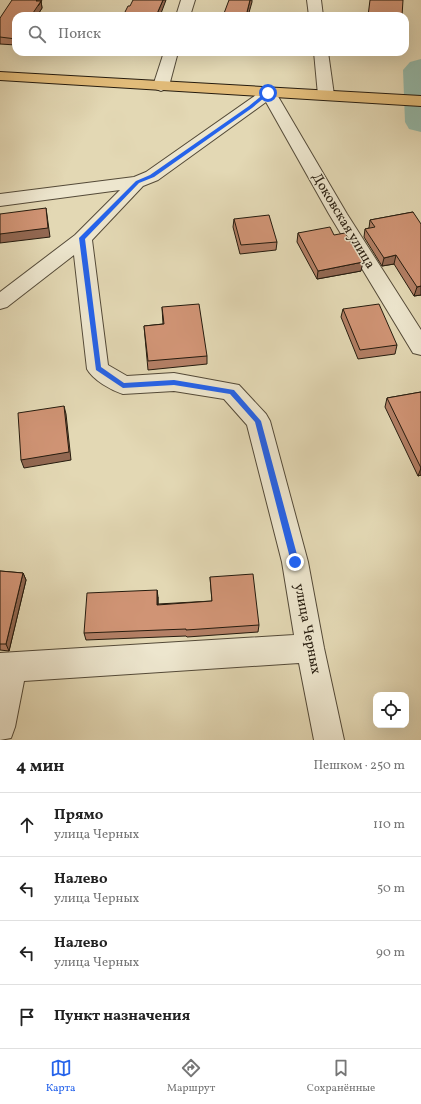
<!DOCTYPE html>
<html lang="ru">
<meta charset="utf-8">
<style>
:root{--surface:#fff;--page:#f6f6f6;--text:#222;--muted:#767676;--line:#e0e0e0;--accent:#2563eb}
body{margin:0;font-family:Vollkorn,serif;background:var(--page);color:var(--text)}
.controls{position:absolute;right:12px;bottom:12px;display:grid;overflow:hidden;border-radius:8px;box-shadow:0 4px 16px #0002}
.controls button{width:36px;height:36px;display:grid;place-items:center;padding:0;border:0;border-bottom:1px solid var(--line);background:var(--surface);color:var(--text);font:20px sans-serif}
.stop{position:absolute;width:12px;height:12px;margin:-9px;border:3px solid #2563eb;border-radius:50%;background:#fff}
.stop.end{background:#2563eb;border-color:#fff;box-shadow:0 1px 4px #0008}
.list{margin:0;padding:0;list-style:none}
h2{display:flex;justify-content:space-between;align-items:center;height:52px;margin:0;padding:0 16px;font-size:17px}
h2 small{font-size:13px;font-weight:400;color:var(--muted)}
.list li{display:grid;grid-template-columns:26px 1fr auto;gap:12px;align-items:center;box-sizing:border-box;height:64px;padding:0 16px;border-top:1px solid var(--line)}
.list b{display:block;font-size:15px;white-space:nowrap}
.list p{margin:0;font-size:13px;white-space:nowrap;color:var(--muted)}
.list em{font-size:13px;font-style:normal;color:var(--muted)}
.icon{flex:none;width:22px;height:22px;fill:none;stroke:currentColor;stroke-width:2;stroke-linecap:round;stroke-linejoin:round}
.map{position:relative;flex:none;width:421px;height:740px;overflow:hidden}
.search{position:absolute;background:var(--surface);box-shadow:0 4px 16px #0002;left:12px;right:12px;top:12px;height:44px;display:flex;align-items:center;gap:10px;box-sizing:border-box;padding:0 14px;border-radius:12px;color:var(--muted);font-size:15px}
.sheet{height:308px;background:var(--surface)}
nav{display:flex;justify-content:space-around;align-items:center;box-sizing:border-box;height:56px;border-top:1px solid var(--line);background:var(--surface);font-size:11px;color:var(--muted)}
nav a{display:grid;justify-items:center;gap:2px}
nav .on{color:var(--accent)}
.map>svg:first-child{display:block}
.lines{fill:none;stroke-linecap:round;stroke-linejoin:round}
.river{fill:#95baaa;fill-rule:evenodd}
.minor-casing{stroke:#544a38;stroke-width:2}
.major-casing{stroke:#251b0e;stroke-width:2}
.minor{fill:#ede6ce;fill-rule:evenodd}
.major{fill:#e2bc7a;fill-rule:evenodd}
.wall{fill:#b37f65;stroke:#251b0e}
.shaded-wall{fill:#926852;stroke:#251b0e}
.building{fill:#d09475;stroke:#251b0e}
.route{fill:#2563eb}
.labels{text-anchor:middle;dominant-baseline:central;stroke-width:3;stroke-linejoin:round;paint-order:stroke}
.street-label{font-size:14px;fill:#251b0e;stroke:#ede6ce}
</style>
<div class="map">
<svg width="421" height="740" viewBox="0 0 421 740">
<rect width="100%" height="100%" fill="#e3d8b4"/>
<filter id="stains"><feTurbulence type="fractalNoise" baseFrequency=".005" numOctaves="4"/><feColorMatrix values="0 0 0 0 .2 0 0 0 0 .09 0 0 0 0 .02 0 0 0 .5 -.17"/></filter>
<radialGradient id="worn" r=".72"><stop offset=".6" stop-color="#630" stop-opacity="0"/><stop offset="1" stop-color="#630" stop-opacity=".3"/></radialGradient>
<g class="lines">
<polygon class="river" points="421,59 421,132 409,129 405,122 403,70 410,62"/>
<defs>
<g id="minor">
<polygon points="181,0 195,0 190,16 176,16"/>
<polygon points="307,0 321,0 323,16 309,16"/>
<polygon points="164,52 178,52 169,86 166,89 161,91 156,89 153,86"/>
<polygon points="314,52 328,52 334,95 331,98 326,100 321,98 318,95"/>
<path d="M268,88L273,90L276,93L347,214L421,330V355L413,353L329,214L266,102L158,180L143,186L92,240L108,365L127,376L174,373L239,385L266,414L270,421L308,562L324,648L344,740H314L299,663L24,681L15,727L11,738L0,740V653L294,635L282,562L247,425L224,399L174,391L123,394C111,390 93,380 87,369L74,255L7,307L0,309V292L75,235L120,190L0,206V194L134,177L146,172L263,90Z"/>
</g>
<polygon id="major" points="0,72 421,96 421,106 0,80"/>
</defs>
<use href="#minor" class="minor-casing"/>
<use href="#major" class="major-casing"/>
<use href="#minor" class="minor"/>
<use href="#major" class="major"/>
</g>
<g class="wall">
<polygon points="41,1 42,8 37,16 16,16 16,45 0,44 0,18"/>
<polygon points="111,52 144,52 142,55"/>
<polygon points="226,52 248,52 247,54"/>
<polygon points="413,212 421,295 414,296 394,264 382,266 364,237 365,229 369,228 370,220"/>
<polygon points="234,219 277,242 276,250 240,254 233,227"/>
<polygon points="298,233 334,235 361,271 317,279 297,242"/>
<polygon points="162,307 207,356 207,364 148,370 144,326 163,324"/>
<polygon points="343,309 397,345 395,354 358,359 341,317"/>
<polygon points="421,392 421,475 418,476 385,407 387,398"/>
<polygon points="0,571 23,573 26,580 9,651 0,650"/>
<polygon points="210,577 259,625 258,632 187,637 186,636 86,640 84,633 158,597 158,604 212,601"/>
</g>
<g class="shaded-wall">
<polygon points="37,0 42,0 38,6 41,1 42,8 37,16 31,16"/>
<polygon points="163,0 166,0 160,16 156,16"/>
<polygon points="250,0 252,0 252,2 248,16 246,16"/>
<polygon points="46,208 50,237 0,243 0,234"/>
<polygon points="396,255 394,264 382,266 384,258"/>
<polygon points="363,262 361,271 317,279 318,271"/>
<polygon points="421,286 421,295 414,296 417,287"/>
<polygon points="64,406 66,414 71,460 24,468 21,460"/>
<polygon points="421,468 421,475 418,476"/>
<polygon points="23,573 26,580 9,651 6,644"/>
<polygon points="157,590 158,597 158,612 157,605"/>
</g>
<g class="building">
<polygon points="12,0 37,0 36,1 41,1 31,16 16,16 16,39 0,37 0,18"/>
<polygon points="133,0 163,0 156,16 123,16 128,6 130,6"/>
<polygon points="229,0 250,0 246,16 223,16"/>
<polygon points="370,0 403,0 402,16 368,16"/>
<polygon points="46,208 48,228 0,234 0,214"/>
<polygon points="413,212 421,224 421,286 417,287 396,255 384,258 365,229 375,227 370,220"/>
<polygon points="269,215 277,242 241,245 234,219"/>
<polygon points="330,227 334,235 345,233 363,262 318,271 298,233"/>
<polygon points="199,304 207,356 148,361 144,326 164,324 162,307"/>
<polygon points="379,304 397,345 360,350 343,309"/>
<polygon points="421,392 421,468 387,398"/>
<polygon points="64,406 69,452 21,460 18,413"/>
<polygon points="0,571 23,573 6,644 0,644"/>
<polygon points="253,574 259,625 186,630 186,629 84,633 87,593 157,590 157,605 212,601 210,577"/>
</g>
<polygon class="route" points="266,92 270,93 252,108 154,177 139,183 85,239 101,367 124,383 174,380 234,390 261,421 299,562 295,565 291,562 255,422 230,394 174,385 123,388 96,370 79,238 136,181 150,175 249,106"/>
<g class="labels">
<g class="street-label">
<text transform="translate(343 221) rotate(59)">Доковская улица</text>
<text transform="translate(307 629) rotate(79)">улица Черных</text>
</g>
</g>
<rect width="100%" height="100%" filter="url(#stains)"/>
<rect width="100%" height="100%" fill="url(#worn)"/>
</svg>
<div class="controls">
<button><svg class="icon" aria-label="locate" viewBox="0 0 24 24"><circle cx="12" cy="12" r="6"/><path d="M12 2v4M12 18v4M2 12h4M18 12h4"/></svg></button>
</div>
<div class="stop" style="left:268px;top:93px"></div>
<div class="stop end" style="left:295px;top:562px"></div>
<div class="search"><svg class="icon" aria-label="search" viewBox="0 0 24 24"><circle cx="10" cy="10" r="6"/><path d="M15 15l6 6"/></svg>Поиск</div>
</div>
<section class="sheet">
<h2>4 мин<small>Пешком · 250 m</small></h2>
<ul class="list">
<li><svg class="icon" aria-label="ahead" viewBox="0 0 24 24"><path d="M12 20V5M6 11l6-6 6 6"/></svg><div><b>Прямо</b><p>улица Черных</p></div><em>110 m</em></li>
<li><svg class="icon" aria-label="left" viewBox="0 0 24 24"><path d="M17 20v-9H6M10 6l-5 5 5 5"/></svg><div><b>Налево</b><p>улица Черных</p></div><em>50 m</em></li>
<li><svg class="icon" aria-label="left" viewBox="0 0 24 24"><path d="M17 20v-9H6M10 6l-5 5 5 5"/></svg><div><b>Налево</b><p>улица Черных</p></div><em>90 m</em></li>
<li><svg class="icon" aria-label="arrive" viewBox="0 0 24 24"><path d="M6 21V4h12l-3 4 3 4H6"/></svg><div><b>Пункт назначения</b></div></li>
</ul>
</section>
<nav>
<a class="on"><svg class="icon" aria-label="map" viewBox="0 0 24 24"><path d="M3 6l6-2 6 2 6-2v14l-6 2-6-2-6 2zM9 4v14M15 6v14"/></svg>Карта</a>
<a><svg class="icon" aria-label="directions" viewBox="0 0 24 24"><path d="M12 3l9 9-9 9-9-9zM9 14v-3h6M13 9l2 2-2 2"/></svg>Маршрут</a>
<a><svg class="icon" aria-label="saved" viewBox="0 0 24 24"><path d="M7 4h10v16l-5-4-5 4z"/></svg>Сохранённые</a>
</nav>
